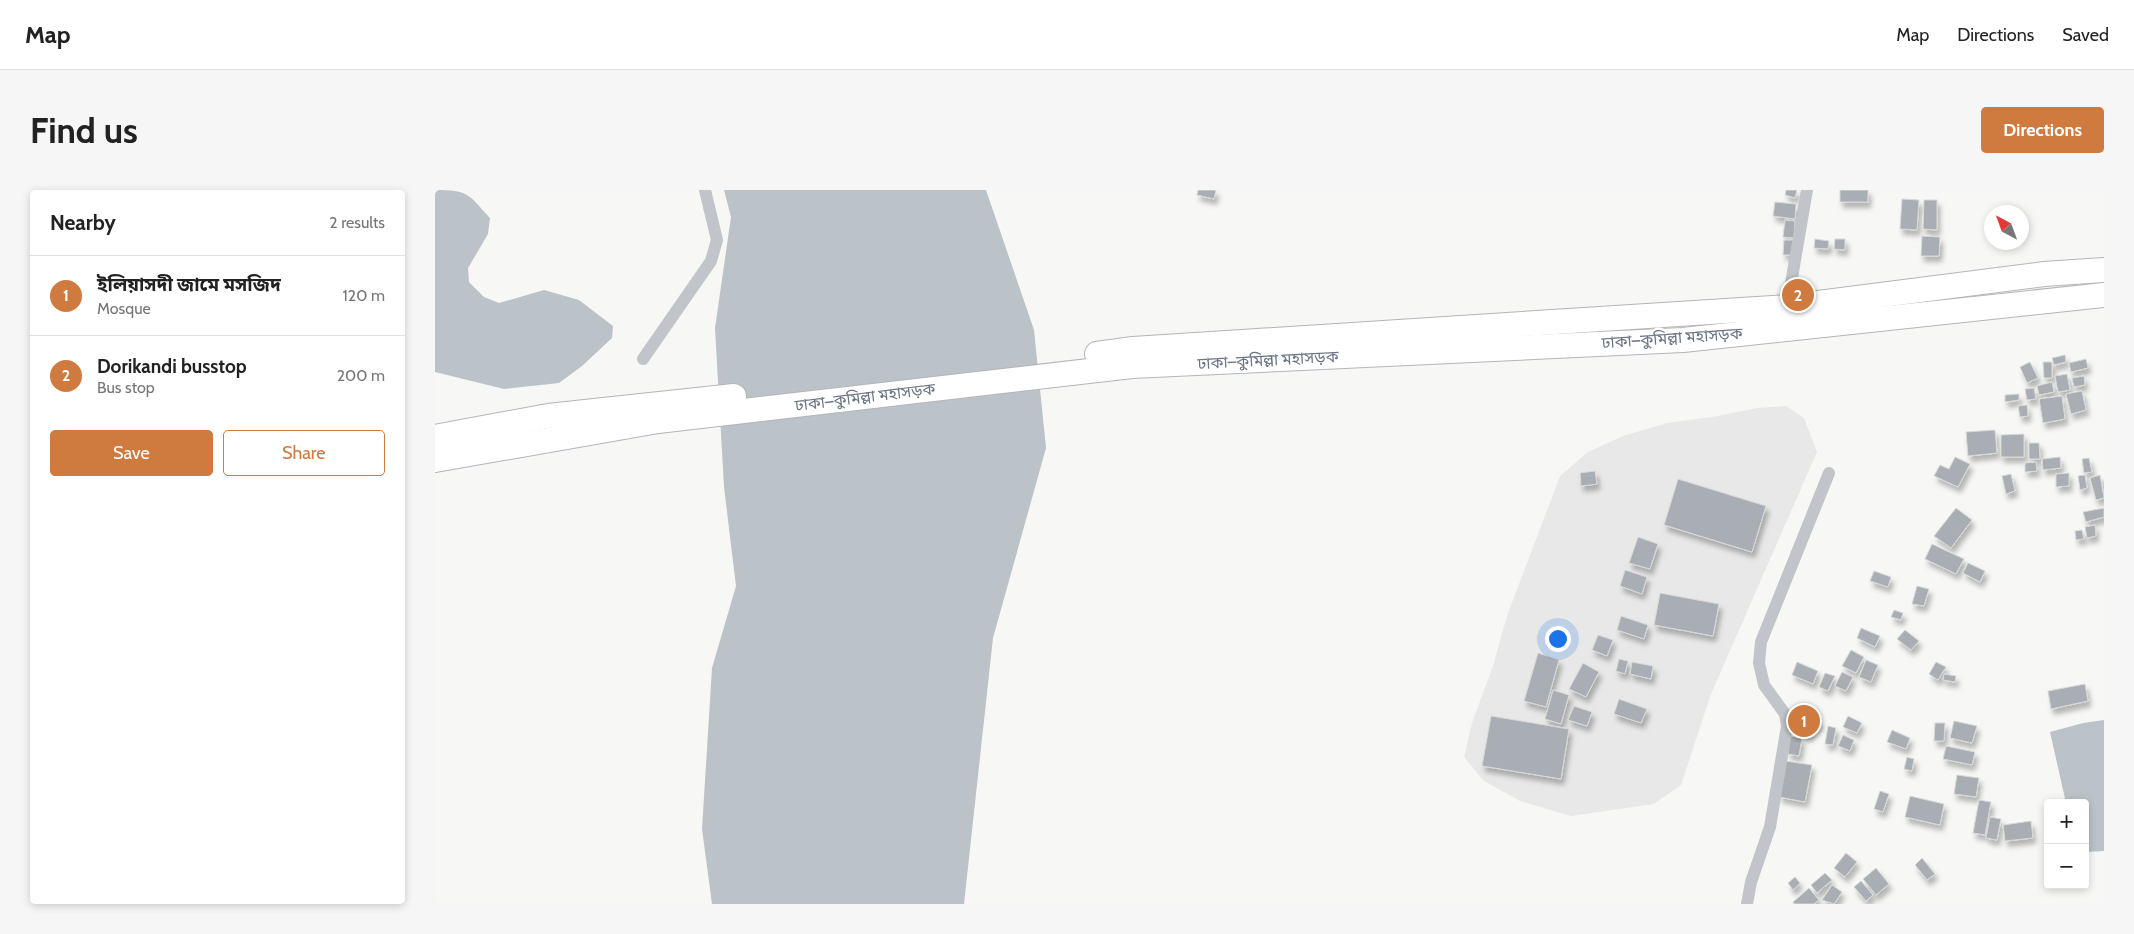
<!DOCTYPE html>
<meta charset="utf-8">
<style>
:root{--surface:#fff;--page:#f6f6f6;--text:#222;--muted:#767676;--line:#e0e0e0;--accent:#cf7a3e}
body{margin:0;font-family:Cabin,"Noto Sans Bengali",sans-serif;background:var(--page);color:var(--text)}
.controls{position:absolute;right:15px;bottom:15px;display:grid;overflow:hidden;border-radius:5px;box-shadow:0 2px 8px #0003}
.controls button{width:45px;height:45px;display:grid;place-items:center;padding:0;border:0;border-bottom:1px solid var(--line);background:var(--surface);color:var(--text);font:25px sans-serif}
.compass{position:absolute;left:1549px;top:15px;width:45px;height:45px;border-radius:50%;background:var(--surface);box-shadow:0 2px 8px #0003;rotate:319deg}
.you{position:absolute;left:1122px;top:448px;width:18px;height:18px;margin:-12px;border:4px solid #fff;border-radius:50%;background:#1a73e8;box-shadow:0 0 0 8px #1a73e833}
.badge{display:grid;place-items:center;width:32px;height:32px;border-radius:50%;background:var(--accent);color:#fff;font-size:16px;font-weight:700}
.pin{position:absolute;translate:-50% -50%;border:2px solid #fff;box-shadow:0 1px 5px #0006}
.list{margin:0;padding:0;list-style:none}
h2{display:flex;justify-content:space-between;align-items:center;height:65px;margin:0;padding:0 20px;font-size:21px}
h2 small{font-size:16px;font-weight:400;color:var(--muted)}
.list li{display:grid;grid-template-columns:32px 1fr auto;gap:15px;align-items:center;box-sizing:border-box;height:80px;padding:0 20px;border-top:1px solid var(--line)}
.list b{display:block;font-size:19px;white-space:nowrap}
.list p{margin:0;font-size:16px;white-space:nowrap;color:var(--muted)}
.list em{font-size:16px;font-style:normal;color:var(--muted)}
.actions{display:flex;gap:10px;padding:15px 20px}
.actions a{flex:1;padding:11px 0;border:1px solid var(--accent);border-radius:5px;text-align:center;font-size:18px;color:var(--accent)}
.actions .main{background:var(--accent);color:#fff}
.map{position:relative;flex:none;width:1669px;height:714px;overflow:hidden;border-radius:5px}
header{display:flex;align-items:center;gap:30px;box-sizing:border-box;height:70px;padding:0 25px;background:var(--surface);border-bottom:1px solid var(--line)}
header strong{font-size:24px}
nav{display:flex;gap:28px;margin-inline-start:auto;font-size:18px}
.intro{display:flex;align-items:center;justify-content:space-between;box-sizing:border-box;height:120px;padding:0 30px}
h1{margin:0;font-size:35px}
.button{padding:12px 22px;border-radius:5px;background:var(--accent);color:#fff;font-size:18px;font-weight:700}
main{display:flex;gap:30px;padding:0 30px}
aside{flex:1;background:var(--surface);border-radius:5px;box-shadow:0 2px 8px #0003}
.map>svg:first-child{display:block}
.built{fill:#e8e8e8;fill-rule:evenodd}
.water{fill:#bbc2c8}
.building{fill:#a9aeb5;stroke:#d9d9d8;filter:url(#shadow)}
.lines{fill:none;stroke-linecap:round;stroke-linejoin:round}
.highway-casing{stroke:#b3b5b9;stroke-width:26}
.street{stroke:#c1c4c8;stroke-width:12}
.highway{stroke:#fff;stroke-width:24}
.labels{text-anchor:middle;dominant-baseline:central;stroke-width:5;stroke-linejoin:round;paint-order:stroke}
.street-label{font-size:16px;fill:#6a7383;stroke:#fff}
</style>
<header>
<strong>Map</strong>
<nav><a>Map</a><a>Directions</a><a>Saved</a></nav>
</header>
<div class="intro"><h1>Find us</h1><a class="button">Directions</a></div>
<main>
<aside>
<h2>Nearby<small>2 results</small></h2>
<ul class="list">
<li><span class="badge">1</span><div><b>ইলিয়াসদী জামে মসজিদ</b><p>Mosque</p></div><em>120 m</em></li>
<li><span class="badge">2</span><div><b>Dorikandi busstop</b><p>Bus stop</p></div><em>200 m</em></li>
</ul>
<div class="actions"><a class="main">Save</a><a>Share</a></div>
</aside>
<div class="map">
<svg width="1669" height="714" viewBox="0 0 1669 714">
<defs>
<filter id="shadow"><feDropShadow dx="3" dy="5.5" stdDeviation="2.5" flood-color="#0004"/></filter>
</defs>
<rect width="100%" height="100%" fill="#f7f7f5"/>
<path class="built" d="M1351,216L1369,228L1382,262L1276,504L1246,595L1219,614L1136,626L1085,611L1049,591L1029,567L1037,533L1058,476L1072,426L1125,286L1153,262L1188,246L1232,233L1283,226L1322,218ZM1243,290L1317,362L1229,335ZM1203,347L1223,354L1214,379L1194,372ZM1190,380L1212,387L1207,403L1185,396ZM1225,403L1284,415L1278,446L1219,435ZM1186,427L1213,435L1209,449L1182,440ZM1163,445L1178,451L1172,465L1157,460ZM1103,464L1124,470L1111,517L1089,511ZM1148,473L1164,482L1151,507L1135,498ZM1118,501L1134,505L1126,534L1110,529ZM1184,509L1211,519L1206,533L1179,524ZM1139,516L1157,522L1152,536L1134,530ZM1056,526L1134,539L1126,589L1048,576Z"/>
<g class="water">
<path d="M0,0C34,0 33,4 55,28L53,44L33,78L34,92L49,107L64,113L109,100L144,110L178,136L177,148L147,176L124,193L69,199L0,182Z"/>
<polygon points="289,0 551,0 599,140 611,258 558,448 529,714 277,714 267,639 277,478 301,396 289,297 280,138 296,27"/>
<polygon points="1669,530 1669,661 1650,662 1650,613 1631,613 1615,542 1648,533"/>
</g>
<g class="building">
<polygon points="763,0 781,0 779,9 762,5"/>
<polygon points="1351,0 1362,0 1360,8 1350,5"/>
<rect x="1405" y="0" width="28" height="12"/>
<polygon points="1467,9 1484,10 1482,40 1465,39"/>
<polygon points="1489,10 1502,10 1502,40 1488,39"/>
<polygon points="1340,12 1361,14 1360,29 1338,26"/>
<polygon points="1350,30 1360,31 1359,48 1348,47"/>
<polygon points="1487,46 1505,47 1504,66 1486,66"/>
<polygon points="1380,49 1394,51 1393,59 1379,58"/>
<polygon points="1400,49 1410,49 1410,60 1399,59"/>
<polygon points="1349,50 1358,50 1357,65 1348,65"/>
<polygon points="1630,165 1631,172 1619,175 1617,168"/>
<polygon points="1651,169 1653,178 1636,182 1634,173"/>
<polygon points="1595,172 1603,188 1592,193 1585,177"/>
<polygon points="1608,172 1617,172 1617,188 1609,188"/>
<polygon points="1632,184 1635,200 1623,202 1620,186"/>
<polygon points="1649,186 1650,195 1639,197 1637,188"/>
<polygon points="1617,192 1619,202 1604,205 1602,196"/>
<polygon points="1599,198 1601,209 1592,210 1590,199"/>
<polygon points="1647,201 1651,220 1636,224 1631,204"/>
<polygon points="1584,204 1584,210 1570,212 1570,205"/>
<polygon points="1627,206 1630,229 1608,233 1604,209"/>
<polygon points="1592,215 1593,226 1585,227 1583,216"/>
<polygon points="1560,240 1562,263 1533,266 1531,242"/>
<polygon points="1589,244 1589,267 1566,267 1566,245"/>
<polygon points="1594,253 1604,253 1605,269 1594,269"/>
<polygon points="1520,267 1535,274 1523,297 1499,286 1505,275 1514,279"/>
<polygon points="1625,267 1626,278 1608,280 1607,269"/>
<polygon points="1654,268 1657,282 1649,283 1647,269"/>
<polygon points="1601,272 1602,281 1590,282 1590,273"/>
<polygon points="1160,281 1162,294 1146,296 1145,283"/>
<polygon points="1634,283 1634,296 1621,297 1621,284"/>
<polygon points="1576,284 1580,301 1571,304 1567,286"/>
<polygon points="1650,285 1652,298 1645,300 1643,286"/>
<polygon points="1665,285 1669,308 1661,310 1655,288"/>
<polygon points="1243,289 1331,316 1317,362 1229,335"/>
<polygon points="1521,318 1537,330 1516,358 1499,346"/>
<polygon points="1669,318 1669,327 1651,332 1648,322"/>
<polygon points="1660,335 1661,346 1652,348 1650,337"/>
<polygon points="1647,340 1649,349 1641,350 1640,341"/>
<polygon points="1203,347 1223,354 1215,379 1194,373"/>
<polygon points="1497,354 1529,369 1521,384 1490,369"/>
<polygon points="1533,373 1550,381 1545,392 1528,383"/>
<polygon points="1190,380 1212,387 1207,404 1185,396"/>
<polygon points="1439,381 1456,387 1453,397 1435,391"/>
<polygon points="1482,396 1494,399 1489,416 1477,414"/>
<polygon points="1225,403 1284,414 1278,446 1219,435"/>
<polygon points="1459,420 1468,423 1466,430 1456,427"/>
<polygon points="1186,426 1213,435 1209,449 1182,440"/>
<polygon points="1426,438 1445,446 1440,457 1422,448"/>
<polygon points="1470,440 1484,451 1476,460 1462,449"/>
<polygon points="1163,445 1178,450 1172,466 1157,460"/>
<polygon points="1416,460 1429,467 1421,483 1407,476"/>
<polygon points="1103,463 1124,470 1111,517 1089,511"/>
<polygon points="1184,469 1193,471 1190,484 1181,481"/>
<polygon points="1431,470 1443,475 1436,492 1424,487"/>
<polygon points="1197,472 1218,476 1216,489 1195,484"/>
<polygon points="1362,472 1383,481 1378,494 1357,485"/>
<polygon points="1501,472 1511,477 1503,490 1494,484"/>
<polygon points="1148,473 1164,482 1151,507 1134,499"/>
<polygon points="1407,482 1418,487 1411,501 1400,496"/>
<polygon points="1390,483 1400,486 1393,501 1384,497"/>
<polygon points="1509,484 1521,486 1520,492 1508,490"/>
<polygon points="1650,494 1653,511 1616,519 1613,501"/>
<polygon points="1118,500 1134,505 1126,534 1110,529"/>
<polygon points="1184,509 1212,519 1206,533 1179,524"/>
<polygon points="1367,514 1386,533 1372,547 1353,528"/>
<polygon points="1139,516 1157,522 1152,536 1133,530"/>
<polygon points="1056,526 1134,539 1126,589 1047,576"/>
<polygon points="1413,526 1427,533 1422,543 1408,537"/>
<polygon points="1519,531 1542,536 1537,553 1515,548"/>
<polygon points="1500,533 1510,533 1509,551 1499,551"/>
<polygon points="1393,536 1401,538 1398,555 1390,554"/>
<polygon points="1457,540 1475,548 1471,559 1452,552"/>
<polygon points="1408,545 1419,550 1415,561 1403,556"/>
<polygon points="1355,546 1367,548 1364,566 1353,564"/>
<polygon points="1511,556 1540,562 1537,575 1508,569"/>
<polygon points="1472,567 1479,569 1477,581 1469,579"/>
<polygon points="1351,571 1377,575 1370,612 1344,607"/>
<polygon points="1522,585 1544,588 1541,607 1519,604"/>
<polygon points="1445,601 1454,604 1448,622 1439,619"/>
<polygon points="1475,606 1509,614 1505,635 1470,627"/>
<polygon points="1544,610 1556,612 1550,645 1538,643"/>
<polygon points="1555,627 1566,629 1562,650 1551,648"/>
<polygon points="1596,631 1598,648 1570,651 1568,635"/>
<polygon points="1411,663 1422,672 1410,687 1399,678"/>
<polygon points="1487,668 1500,684 1492,690 1480,675"/>
<polygon points="1441,678 1454,694 1441,705 1428,689"/>
<polygon points="1390,683 1397,690 1382,703 1376,695"/>
<polygon points="1360,687 1365,693 1358,700 1353,693"/>
<polygon points="1426,691 1438,705 1431,711 1419,697"/>
<polygon points="1397,695 1407,702 1399,714 1387,710"/>
<polygon points="1374,698 1384,710 1379,714 1359,714 1358,712"/>
</g>
<g class="lines">
<defs>
<g id="highway">
<polyline points="662,164 698,159 1352,117 1609,84 1669,80"/>
<polyline points="0,247 113,226 299,206"/>
<polyline points="0,270 223,231 697,176 1248,150 1669,105"/>
</g>
</defs>
<use href="#highway" class="highway-casing"/>
<g class="street">
<polyline points="1352,117 1372,0"/>
<polyline points="208,169 276,71 282,50 270,0"/>
<polyline points="1312,714 1316,692 1335,637 1352,536 1350,524 1329,495 1324,473 1326,452 1394,283"/>
</g>
<use href="#highway" class="highway"/>
</g>
<g class="labels">
<g class="street-label">
<text transform="translate(1237 148) rotate(-4)">ঢাকা–কুমিল্লা মহাসড়ক</text>
<text transform="translate(833 170) rotate(-3)">ঢাকা–কুমিল্লা মহাসড়ক</text>
<text transform="translate(430 207) rotate(-7)">ঢাকা–কুমিল্লা মহাসড়ক</text>
</g>
</g>
</svg>
<div class="controls">
<button>+</button>
<button>−</button>
</div>
<svg class="compass" viewBox="-18 -18 36 36"><path d="M0-13l5 13h-10z" fill="#e53935"/><path d="M0 13l5-13h-10z" fill="#767676"/></svg>
<div class="you"></div>
<div class="pin badge" style="left:1369px;top:531px">1</div>
<div class="pin badge" style="left:1363px;top:105px">2</div>
</div>
</main>
